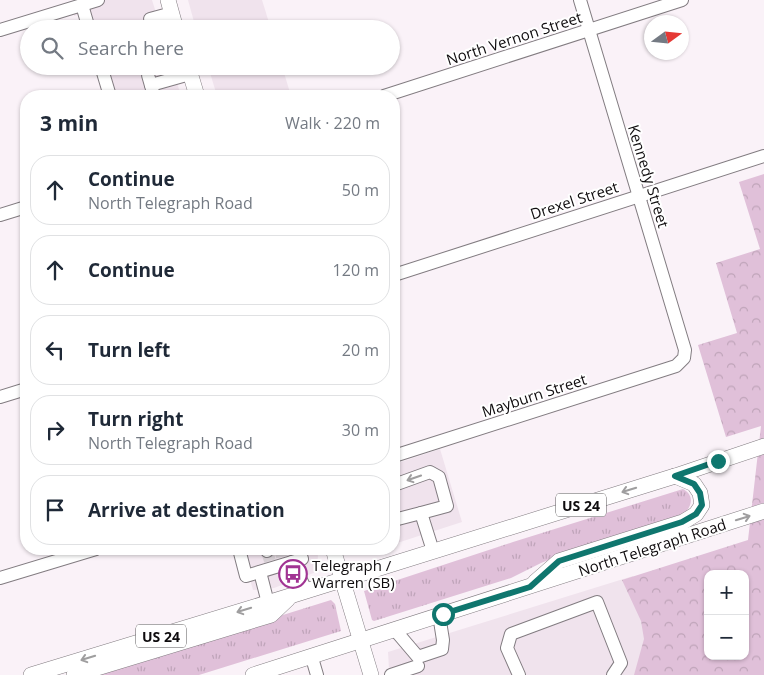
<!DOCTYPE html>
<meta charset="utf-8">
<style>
:root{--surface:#fff;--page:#f6f6f7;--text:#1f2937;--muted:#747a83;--line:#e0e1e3}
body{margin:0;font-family:"Open Sans",sans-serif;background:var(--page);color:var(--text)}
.controls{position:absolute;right:15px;bottom:15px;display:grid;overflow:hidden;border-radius:10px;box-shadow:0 1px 4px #0004}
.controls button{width:45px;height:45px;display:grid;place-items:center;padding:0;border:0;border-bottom:1px solid var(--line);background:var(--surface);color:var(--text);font:25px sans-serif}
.compass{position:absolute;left:644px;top:15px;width:45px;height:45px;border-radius:50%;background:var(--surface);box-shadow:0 1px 4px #0004;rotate:75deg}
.stop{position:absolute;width:15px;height:15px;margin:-11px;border:4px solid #0f766e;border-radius:50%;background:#fff}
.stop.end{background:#0f766e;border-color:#fff;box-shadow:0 1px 5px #0008}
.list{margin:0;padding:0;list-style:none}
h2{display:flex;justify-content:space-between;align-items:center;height:65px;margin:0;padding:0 20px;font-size:21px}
h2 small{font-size:16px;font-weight:400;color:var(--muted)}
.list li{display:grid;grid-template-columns:32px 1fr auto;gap:15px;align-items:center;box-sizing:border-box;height:70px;margin:0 10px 10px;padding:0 10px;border:1px solid var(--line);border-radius:20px}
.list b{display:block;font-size:19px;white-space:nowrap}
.list p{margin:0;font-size:16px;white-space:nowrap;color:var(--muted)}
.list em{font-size:16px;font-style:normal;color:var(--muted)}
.icon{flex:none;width:28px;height:28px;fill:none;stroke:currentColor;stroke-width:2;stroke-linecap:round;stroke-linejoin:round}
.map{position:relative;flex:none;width:764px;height:675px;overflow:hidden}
.search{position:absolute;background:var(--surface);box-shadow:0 1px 4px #0004;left:20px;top:20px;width:380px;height:55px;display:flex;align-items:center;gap:12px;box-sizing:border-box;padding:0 18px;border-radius:28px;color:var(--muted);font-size:19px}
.panel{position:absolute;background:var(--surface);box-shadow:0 1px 4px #0004;left:20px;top:90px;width:380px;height:465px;border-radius:20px}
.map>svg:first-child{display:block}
.built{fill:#f0e3ed}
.grass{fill:url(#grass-tufts)}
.forest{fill:url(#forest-crowns);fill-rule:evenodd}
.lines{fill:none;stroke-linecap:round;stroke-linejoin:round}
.minor-tunnel{stroke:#d7d0d5;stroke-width:12;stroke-dasharray:12 6;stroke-linecap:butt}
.minor-casing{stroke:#827c81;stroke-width:14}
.major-casing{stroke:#827c81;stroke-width:16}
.minor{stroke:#fff;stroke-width:12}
.major{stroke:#fff;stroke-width:15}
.oneway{stroke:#9f9e9f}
.route{stroke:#0f766e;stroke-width:6}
.labels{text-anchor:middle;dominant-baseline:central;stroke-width:4;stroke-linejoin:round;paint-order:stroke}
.shield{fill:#fff;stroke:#575556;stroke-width:1}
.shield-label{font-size:14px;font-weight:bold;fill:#0f0c0e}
.street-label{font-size:15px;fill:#0f0c0e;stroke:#fff}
.poi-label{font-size:15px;fill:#0f0c0e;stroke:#fff;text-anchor:start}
</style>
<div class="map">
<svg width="764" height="675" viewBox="0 0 764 675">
<defs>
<pattern id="grass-tufts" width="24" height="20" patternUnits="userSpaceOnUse" patternTransform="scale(1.25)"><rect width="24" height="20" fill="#e0c0d9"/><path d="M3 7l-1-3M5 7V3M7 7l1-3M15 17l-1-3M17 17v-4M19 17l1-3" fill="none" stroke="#bfa4b9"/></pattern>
<pattern id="forest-crowns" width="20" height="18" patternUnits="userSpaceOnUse" patternTransform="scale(1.25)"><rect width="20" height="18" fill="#e0c0d9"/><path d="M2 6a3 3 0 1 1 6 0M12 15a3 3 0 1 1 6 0" fill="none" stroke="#bfa4b9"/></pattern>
</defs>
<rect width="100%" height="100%" fill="#faf2f8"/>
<g class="built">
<polygon points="74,0 152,0 161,29 92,29 87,12 74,16"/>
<polygon points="188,0 262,0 271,29 196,29"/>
<polygon points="103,66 172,66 181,96 112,96"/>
<polygon points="208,66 282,66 291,96 217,96"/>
<polygon points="394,448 398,463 440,449 462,522 394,544"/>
<polygon points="241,549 316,549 318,556 316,572 274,588 253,590"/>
<polygon points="633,576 657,644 643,675 391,675 389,669 388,652"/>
</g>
<g class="grass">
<path d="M683,489C696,496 691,508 682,516L566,553L541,563L511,578L374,621L372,620L364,591L513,542Z"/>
<polygon points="331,600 335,604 341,631 199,675 90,675"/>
</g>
<path class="forest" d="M764,174V675H634L644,639L641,621L622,580L748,540L761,426L726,437L698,345L737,333L716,263L760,249L739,182ZM708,574H745V656H708Z"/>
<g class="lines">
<g class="minor-tunnel">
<polyline points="280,549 282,557"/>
<polyline points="267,551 270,561"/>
</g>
<defs>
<g id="minor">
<polyline points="82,5 89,29"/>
<polyline points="150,19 172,13"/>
<polyline points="0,30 98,0"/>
<polyline points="101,66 110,96"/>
<polyline points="148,75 154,96"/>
<polyline points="151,85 190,74"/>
<polyline points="384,96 682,0"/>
<polyline points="0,215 26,207"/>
<polyline points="394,275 764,156"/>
<polyline points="0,397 26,389"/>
<polyline points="394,456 676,366 684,358 685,350 580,0"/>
<polyline points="394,485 430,472 439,477 447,506 421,513"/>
<polyline points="394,520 421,513 433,551"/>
<polyline points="239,549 246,576 302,559 299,549"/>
<polyline points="266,549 267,551"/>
<polyline points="292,562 306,590"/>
<polyline points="260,572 268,603"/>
<polyline points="0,578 96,549"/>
<polyline points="395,630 418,657 442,649 443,640 439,615"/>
<polyline points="312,658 317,675"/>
<polyline points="391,675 418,666"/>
<polyline points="519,675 507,648 511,634 597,602 621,663 613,675"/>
</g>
<g id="major">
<polyline points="168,0 176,29"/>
<polyline points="188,66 197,96"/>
<polyline points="333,549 371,675"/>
<polyline points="535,582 559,561 683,522 696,514 702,505 700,493 694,484 675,476"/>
<polyline points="31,675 290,596 675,476 764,446"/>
<polyline points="74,675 271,615 288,599"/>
<polyline points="253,675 764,511"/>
</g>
</defs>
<use href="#minor" class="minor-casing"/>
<use href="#major" class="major-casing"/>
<use href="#minor" class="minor"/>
<use href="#major" class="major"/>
</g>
<defs><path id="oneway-shaft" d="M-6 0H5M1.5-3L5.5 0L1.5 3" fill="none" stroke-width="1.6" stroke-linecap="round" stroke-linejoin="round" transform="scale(1.25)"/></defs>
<g class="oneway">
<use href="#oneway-shaft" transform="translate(414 478) rotate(161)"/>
<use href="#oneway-shaft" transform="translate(629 490) rotate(163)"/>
<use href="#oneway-shaft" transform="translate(743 518) rotate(-17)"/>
<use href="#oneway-shaft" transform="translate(244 610) rotate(163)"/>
<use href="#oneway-shaft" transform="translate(88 658) rotate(163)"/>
</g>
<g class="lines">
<polyline class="route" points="443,614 530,587 559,561 682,522 696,514 702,505 700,493 694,484 675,476 718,461"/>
</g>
<defs>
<symbol id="bus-ring" viewBox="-11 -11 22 22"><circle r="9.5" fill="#fff" stroke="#a13493" stroke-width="1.5"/><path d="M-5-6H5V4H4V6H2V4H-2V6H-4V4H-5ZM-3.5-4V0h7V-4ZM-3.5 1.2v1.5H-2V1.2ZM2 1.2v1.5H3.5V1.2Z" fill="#a13493"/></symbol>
</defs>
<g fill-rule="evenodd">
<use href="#bus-ring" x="277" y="558" width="32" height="32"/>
</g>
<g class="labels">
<g class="shield">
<rect x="556" y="493.5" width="50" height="23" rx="4"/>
<rect x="136" y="624.5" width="50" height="23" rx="4"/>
</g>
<g class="shield-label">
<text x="581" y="505">US 24</text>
<text x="161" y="636">US 24</text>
</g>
<g class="street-label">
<text transform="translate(514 38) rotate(-18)">North Vernon Street</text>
<text transform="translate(649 176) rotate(73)">Kennedy Street</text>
<text transform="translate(574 200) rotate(-18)">Drexel Street</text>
<text transform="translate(534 395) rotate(-18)">Mayburn Street</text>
<text transform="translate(652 547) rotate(-18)">North Telegraph Road</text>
</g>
<g class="poi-label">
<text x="312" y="565">Telegraph /<tspan x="312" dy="17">Warren (SB)</tspan></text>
</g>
</g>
</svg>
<div class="controls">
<button>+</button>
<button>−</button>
</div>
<svg class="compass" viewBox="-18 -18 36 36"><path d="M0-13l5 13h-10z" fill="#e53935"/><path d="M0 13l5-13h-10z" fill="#747a83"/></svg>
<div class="stop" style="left:443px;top:614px"></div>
<div class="stop end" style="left:718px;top:461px"></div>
<div class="search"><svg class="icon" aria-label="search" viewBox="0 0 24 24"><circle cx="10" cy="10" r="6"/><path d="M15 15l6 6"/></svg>Search here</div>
<section class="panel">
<h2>3 min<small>Walk · 220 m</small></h2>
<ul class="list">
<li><svg class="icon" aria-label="ahead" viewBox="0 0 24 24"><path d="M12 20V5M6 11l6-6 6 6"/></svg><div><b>Continue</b><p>North Telegraph Road</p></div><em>50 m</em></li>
<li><svg class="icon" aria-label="ahead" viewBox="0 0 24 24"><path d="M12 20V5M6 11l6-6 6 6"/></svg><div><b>Continue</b></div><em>120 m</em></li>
<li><svg class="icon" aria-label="left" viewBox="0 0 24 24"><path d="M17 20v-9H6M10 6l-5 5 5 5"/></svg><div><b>Turn left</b></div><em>20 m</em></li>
<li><svg class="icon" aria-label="right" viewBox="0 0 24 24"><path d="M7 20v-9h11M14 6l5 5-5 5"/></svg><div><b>Turn right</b><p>North Telegraph Road</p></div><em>30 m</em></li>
<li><svg class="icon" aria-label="arrive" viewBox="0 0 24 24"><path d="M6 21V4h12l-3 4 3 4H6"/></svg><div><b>Arrive at destination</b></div></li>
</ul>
</section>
</div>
